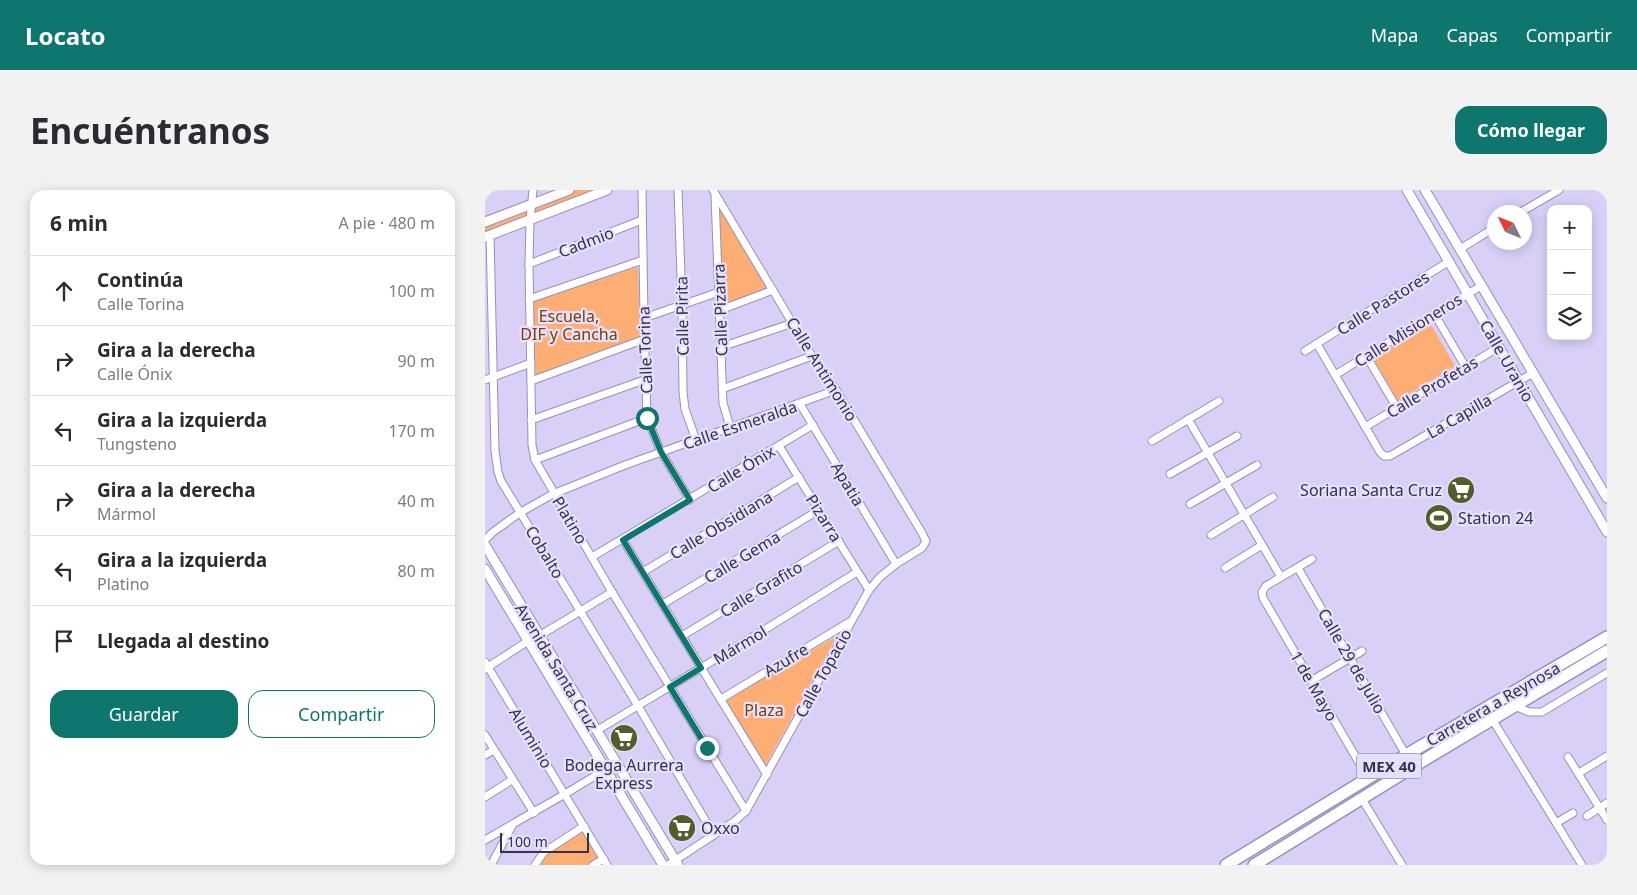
<!DOCTYPE html>
<html lang="es">
<meta charset="utf-8">
<style>
:root{--surface:#fff;--page:#f2f2f3;--text:#2b2b33;--muted:#7c7c81;--line:#e1e1e2;--accent:#0f766e}
body{margin:0;font-family:"Noto Sans",sans-serif;background:var(--page);color:var(--text)}
.controls{position:absolute;right:15px;top:15px;display:grid;overflow:hidden;border-radius:10px;box-shadow:0 2px 12px #0003}
.controls button{width:45px;height:45px;display:grid;place-items:center;padding:0;border:0;border-bottom:1px solid var(--line);background:var(--surface);color:var(--text);font:25px sans-serif}
.compass{position:absolute;left:1002px;top:15px;width:45px;height:45px;border-radius:50%;background:var(--surface);box-shadow:0 2px 12px #0003;rotate:313deg}
.scale{position:absolute;left:15px;bottom:12px;width:89px;box-sizing:border-box;padding-left:5px;border:2px solid #373245;border-top:0;font-size:14px;line-height:18px;white-space:nowrap;color:#373245;-webkit-text-stroke:4px #e6dffd;paint-order:stroke}
.stop{position:absolute;width:15px;height:15px;margin:-11px;border:4px solid #0f766e;border-radius:50%;background:#fff}
.stop.end{background:#0f766e;border-color:#fff;box-shadow:0 1px 5px #0008}
.list{margin:0;padding:0;list-style:none}
h2{display:flex;justify-content:space-between;align-items:center;height:65px;margin:0;padding:0 20px;font-size:21px}
h2 small{font-size:16px;font-weight:400;color:var(--muted)}
.list li{display:grid;grid-template-columns:32px 1fr auto;gap:15px;align-items:center;box-sizing:border-box;height:70px;padding:0 20px;border-top:1px solid var(--line)}
.list b{display:block;font-size:19px;white-space:nowrap}
.list p{margin:0;font-size:16px;white-space:nowrap;color:var(--muted)}
.list em{font-size:16px;font-style:normal;color:var(--muted)}
.actions{display:flex;gap:10px;padding:15px 20px}
.actions a{flex:1;padding:11px 0;border:1px solid var(--accent);border-radius:15px;text-align:center;font-size:18px;color:var(--accent)}
.actions .main{background:var(--accent);color:#fff}
.icon{flex:none;width:28px;height:28px;fill:none;stroke:currentColor;stroke-width:2;stroke-linecap:round;stroke-linejoin:round}
.map{position:relative;flex:none;width:1122px;height:675px;overflow:hidden;border-radius:15px}
header{display:flex;align-items:center;gap:30px;box-sizing:border-box;height:70px;padding:0 25px;background:var(--accent);color:#fff}
header strong{font-size:24px}
nav{display:flex;gap:28px;margin-inline-start:auto;font-size:18px}
.intro{display:flex;align-items:center;justify-content:space-between;box-sizing:border-box;height:120px;padding:0 30px}
h1{margin:0;font-size:35px}
.button{padding:12px 22px;border-radius:15px;background:var(--accent);color:#fff;font-size:18px;font-weight:700}
main{display:flex;gap:30px;padding:0 30px}
aside{flex:1;background:var(--surface);border-radius:15px;box-shadow:0 2px 12px #0003}
.map>svg:first-child{display:block}
.green{fill:#fdae75}
.lines{fill:none;stroke-linecap:round;stroke-linejoin:round}
.minor-casing{stroke:#998ebb;stroke-width:9}
.tertiary-casing{stroke:#998ebb;stroke-width:11}
.primary-casing{stroke:#998ebb;stroke-width:14}
.minor{stroke:#fff;stroke-width:7}
.tertiary{stroke:#fff;stroke-width:9}
.primary{stroke:#fff;stroke-width:11}
.route{stroke:#0f766e;stroke-width:6}
.labels{text-anchor:middle;dominant-baseline:central;stroke-width:4.5;stroke-linejoin:round;paint-order:stroke}
.shield{fill:#e6dffd;stroke:#6c667c;stroke-width:1}
.shield-label{font-size:15px;font-weight:bold;fill:#373245}
.street-label{font-size:16px;fill:#373245;stroke:#e6dffd}
.park-label{font-size:16px;fill:#7e4000;stroke:#e6dffd}
.poi-label{font-size:16px;fill:#373245;stroke:#e6dffd;text-anchor:start}
</style>
<header>
<strong>Locato</strong>
<nav><a>Mapa</a><a>Capas</a><a>Compartir</a></nav>
</header>
<div class="intro"><h1>Encuéntranos</h1><a class="button">Cómo llegar</a></div>
<main>
<aside>
<h2>6 min<small>A pie · 480 m</small></h2>
<ul class="list">
<li><svg class="icon" aria-label="ahead" viewBox="0 0 24 24"><path d="M12 20V5M6 11l6-6 6 6"/></svg><div><b>Continúa</b><p>Calle Torina</p></div><em>100 m</em></li>
<li><svg class="icon" aria-label="right" viewBox="0 0 24 24"><path d="M7 20v-9h11M14 6l5 5-5 5"/></svg><div><b>Gira a la derecha</b><p>Calle Ónix</p></div><em>90 m</em></li>
<li><svg class="icon" aria-label="left" viewBox="0 0 24 24"><path d="M17 20v-9H6M10 6l-5 5 5 5"/></svg><div><b>Gira a la izquierda</b><p>Tungsteno</p></div><em>170 m</em></li>
<li><svg class="icon" aria-label="right" viewBox="0 0 24 24"><path d="M7 20v-9h11M14 6l5 5-5 5"/></svg><div><b>Gira a la derecha</b><p>Mármol</p></div><em>40 m</em></li>
<li><svg class="icon" aria-label="left" viewBox="0 0 24 24"><path d="M17 20v-9H6M10 6l-5 5 5 5"/></svg><div><b>Gira a la izquierda</b><p>Platino</p></div><em>80 m</em></li>
<li><svg class="icon" aria-label="arrive" viewBox="0 0 24 24"><path d="M6 21V4h12l-3 4 3 4H6"/></svg><div><b>Llegada al destino</b></div></li>
</ul>
<div class="actions"><a class="main">Guardar</a><a>Compartir</a></div>
</aside>
<div class="map">
<svg width="1122" height="675" viewBox="0 0 1122 675">
<rect width="100%" height="100%" fill="#dad0f7"/>
<g class="green">
<polygon points="91,0 110,0 0,43 0,36"/>
<polygon points="230,3 288,100 235,120"/>
<polygon points="153,77 155,147 51,185 46,111"/>
<polygon points="945,133 970,176 913,211 888,168"/>
<polygon points="352,446 280,576 240,510"/>
<polygon points="99,636 119,669 108,675 50,675 59,662"/>
</g>
<g class="lines">
<defs>
<g id="minor">
<polyline points="48,0 45,30 44,74 47,255 50,270 127,402 261,621"/>
<polyline points="157,0 159,128 162,228 176,262 205,310"/>
<polyline points="193,0 197,115 198,202 200,219 211,250"/>
<polyline points="230,6 238,213 245,237"/>
<polyline points="1036,22 1074,0"/>
<polyline points="5,45 10,261 13,282 16,291 153,516 229,645"/>
<polyline points="975,59 1009,38"/>
<polyline points="44,74 157,30"/>
<polyline points="44,109 158,70"/>
<polyline points="235,120 288,100"/>
<polyline points="950,125 980,176"/>
<polyline points="159,128 234,102"/>
<polyline points="832,154 895,262 899,266 905,266 1048,183"/>
<polyline points="236,157 308,133"/>
<polyline points="820,161 963,72"/>
<polyline points="882,167 912,218"/>
<polyline points="850,185 996,96"/>
<polyline points="0,190 46,173"/>
<polyline points="46,191 160,149"/>
<polyline points="237,199 327,166"/>
<polyline points="315,214 411,374"/>
<polyline points="703,229 796,387"/>
<polyline points="46,230 162,189"/>
<polyline points="880,237 1014,157"/>
<polyline points="667,251 734,211"/>
<polyline points="294,256 384,400"/>
<polyline points="50,270 162,228"/>
<polyline points="685,284 752,246"/>
<polyline points="705,314 772,275"/>
<polyline points="726,345 788,307"/>
<polyline points="0,350 8,342 36,322 68,304 140,275 351,200"/>
<polyline points="138,350 282,585"/>
<polyline points="107,367 328,235"/>
<polyline points="827,369 781,396 777,402 778,408 883,588"/>
<polyline points="740,378 777,355"/>
<polyline points="813,378 921,565"/>
<polyline points="158,382 314,287"/>
<polyline points="178,414 334,320"/>
<polyline points="54,446 127,402"/>
<polyline points="197,446 354,351"/>
<polyline points="0,472 122,675"/>
<polyline points="0,479 43,451"/>
<polyline points="826,491 877,461"/>
<polyline points="236,509 366,431"/>
<polyline points="1030,516 1044,522 1057,522 1122,483"/>
<polyline points="1007,529 1097,675"/>
<polyline points="111,541 284,437 372,382"/>
<polyline points="0,545 49,623"/>
<polyline points="0,565 9,560"/>
<polyline points="1083,567 1122,630"/>
<polyline points="1094,583 1122,566"/>
<polyline points="0,607 27,590"/>
<polyline points="877,609 917,675"/>
<polyline points="1102,626 1122,613"/>
<polyline points="1071,633 1088,623"/>
<polyline points="0,650 80,604 130,574"/>
<polyline points="6,675 28,634"/>
<polyline points="50,675 59,662 99,636"/>
<polyline points="108,675 119,669"/>
<polyline points="183,675 250,631 261,621 384,400 395,387 411,374 437,358 441,351 437,343 351,200 327,166 228,0"/>
</g>
<g id="tertiary">
<polyline points="922,0 1122,342"/>
<polyline points="940,0 1122,308"/>
<polyline points="0,32 84,0"/>
<polyline points="0,47 122,0"/>
<polyline points="0,355 193,675"/>
<polyline points="0,379 178,675"/>
</g>
<g id="primary">
<polyline points="741,675 921,565 1122,447"/>
<polyline points="769,675 949,564 1122,461"/>
</g>
</defs>
<use href="#minor" class="minor-casing"/>
<use href="#tertiary" class="tertiary-casing"/>
<use href="#primary" class="primary-casing"/>
<use href="#minor" class="minor"/>
<use href="#tertiary" class="tertiary"/>
<use href="#primary" class="primary"/>
</g>
<g class="lines">
<polyline class="route" points="162,228 176,262 205,310 138,350 216,478 185,497 222,558"/>
</g>
<defs>
<symbol id="supermarket-disc" viewBox="-11 -11 22 22"><circle r="9.5" fill="#555c2a" stroke="#e6dffd"/><path d="M-6-5.5h2.5l.6 2H6L4.5 2H-2.5L-4.4-4H-6ZM-1.5 3.2a1.3 1.3 0 1 0 .1 0ZM3 3.2a1.3 1.3 0 1 0 .1 0Z" fill="#fff"/></symbol>
<symbol id="stadium-disc" viewBox="-11 -11 22 22"><circle r="9.5" fill="#555c2a" stroke="#e6dffd"/><path d="M0-5a6.5 5 0 1 0 0 10a6.5 5 0 1 0 0-10ZM-3.5-1.8h7v3.6h-7Z" fill="#fff"/></symbol>
</defs>
<g fill-rule="evenodd">
<use href="#supermarket-disc" x="960" y="284" width="32" height="32"/>
<use href="#stadium-disc" x="938" y="312" width="32" height="32"/>
<use href="#supermarket-disc" x="123" y="532" width="32" height="32"/>
<use href="#supermarket-disc" x="181" y="622" width="32" height="32"/>
</g>
<g class="labels">
<rect class="shield" x="871.5" y="563.5" width="65" height="25" rx="4"/>
<g class="shield-label">
<text x="904" y="576">MEX 40</text>
</g>
<g class="street-label">
<text transform="translate(101 52) rotate(-21)">Cadmio</text>
<text transform="translate(898 113) rotate(-32)">Calle Pastores</text>
<text transform="translate(235 120) rotate(-92)">Calle Pizarra</text>
<text transform="translate(197 126) rotate(-91)">Calle Pirita</text>
<text transform="translate(923 140) rotate(-32)">Calle Misioneros</text>
<text transform="translate(160 160) rotate(-92)">Calle Torina</text>
<text transform="translate(1022 171) rotate(60)">Calle Uranio</text>
<text transform="translate(337 179) rotate(58)">Calle Antimonio</text>
<text transform="translate(947 197) rotate(-31)">Calle Profetas</text>
<text transform="translate(974 226) rotate(-30)">La Capilla</text>
<text transform="translate(255 235) rotate(-19)">Calle Esmeralda</text>
<text transform="translate(256 279) rotate(-31)">Calle Ónix</text>
<text transform="translate(363 294) rotate(59)">Apatia</text>
<text transform="translate(339 328) rotate(58)">Pizarra</text>
<text transform="translate(85 330) rotate(59)">Platino</text>
<text transform="translate(236 335) rotate(-31)">Calle Obsidiana</text>
<text transform="translate(60 362) rotate(59)">Cobalto</text>
<text transform="translate(257 367) rotate(-31)">Calle Gema</text>
<text transform="translate(276 399) rotate(-31)">Calle Grafito</text>
<text transform="translate(255 455) rotate(-31)">Mármol</text>
<text transform="translate(301 470) rotate(-31)">Azufre</text>
<text transform="translate(867 471) rotate(60)">Calle 29 de Julio</text>
<text transform="translate(72 477) rotate(59)">Avenida Santa Cruz</text>
<text transform="translate(338 483) rotate(-61)">Calle Topacio</text>
<text transform="translate(829 496) rotate(60)">1 de Mayo</text>
<text transform="translate(1008 514) rotate(-30)">Carretera a Reynosa</text>
<text transform="translate(46 548) rotate(59)">Aluminio</text>
</g>
<g class="park-label">
<text x="84" y="126">Escuela,<tspan x="84" dy="18">DIF y Cancha</tspan></text>
<text x="279" y="520">Plaza</text>
</g>
<g class="poi-label">
<text x="957" y="300" text-anchor="end">Soriana Santa Cruz</text>
<text x="973" y="328">Station 24</text>
<text x="139" y="575" text-anchor="middle">Bodega Aurrera<tspan x="139" dy="18">Express</tspan></text>
<text x="216" y="638">Oxxo</text>
</g>
</g>
</svg>
<div class="controls">
<button>+</button>
<button>−</button>
<button><svg class="icon" aria-label="layers" viewBox="0 0 24 24"><path d="M12 4l9 5-9 5-9-5zM3 14l9 5 9-5"/></svg></button>
</div>
<svg class="compass" viewBox="-18 -18 36 36"><path d="M0-13l5 13h-10z" fill="#e53935"/><path d="M0 13l5-13h-10z" fill="#7c7c81"/></svg>
<div class="scale">100 m</div>
<div class="stop" style="left:162px;top:228px"></div>
<div class="stop end" style="left:222px;top:558px"></div>
</div>
</main>
